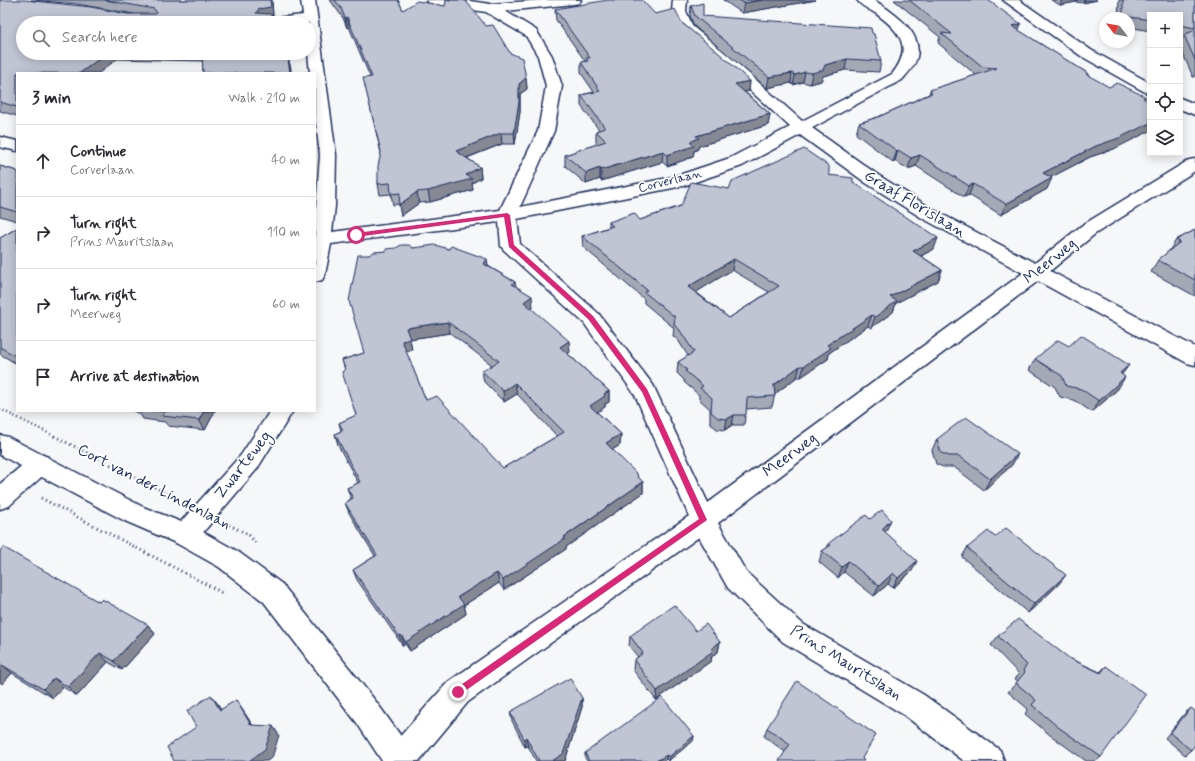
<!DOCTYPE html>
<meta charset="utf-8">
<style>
:root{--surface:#fff;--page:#f2f2f3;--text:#2b2b33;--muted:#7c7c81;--line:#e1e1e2}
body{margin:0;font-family:Mynerve,sans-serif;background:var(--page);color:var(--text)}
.controls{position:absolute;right:12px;top:12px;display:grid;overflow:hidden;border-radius:0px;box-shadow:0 2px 10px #0003}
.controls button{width:36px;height:36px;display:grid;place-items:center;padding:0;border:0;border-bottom:1px solid var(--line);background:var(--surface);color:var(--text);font:20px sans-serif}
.compass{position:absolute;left:1099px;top:12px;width:36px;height:36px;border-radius:50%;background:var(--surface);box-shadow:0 2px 10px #0003;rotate:301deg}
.stop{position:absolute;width:12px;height:12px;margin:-9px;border:3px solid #db2777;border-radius:50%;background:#fff}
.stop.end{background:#db2777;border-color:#fff;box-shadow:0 1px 4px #0008}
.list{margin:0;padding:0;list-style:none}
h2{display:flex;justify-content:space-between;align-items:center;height:52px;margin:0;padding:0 16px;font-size:17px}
h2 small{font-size:13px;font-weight:400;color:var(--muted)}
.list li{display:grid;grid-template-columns:26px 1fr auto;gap:12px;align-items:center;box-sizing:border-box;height:72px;padding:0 16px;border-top:1px solid var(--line)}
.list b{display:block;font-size:15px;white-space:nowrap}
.list p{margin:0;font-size:13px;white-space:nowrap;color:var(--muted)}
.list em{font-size:13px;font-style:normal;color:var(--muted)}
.icon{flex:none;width:22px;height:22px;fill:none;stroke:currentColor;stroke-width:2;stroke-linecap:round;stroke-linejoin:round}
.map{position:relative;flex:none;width:1195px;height:761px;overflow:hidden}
.search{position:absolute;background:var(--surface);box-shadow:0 2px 10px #0003;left:16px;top:16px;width:300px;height:44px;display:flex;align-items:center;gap:10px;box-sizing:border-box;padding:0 14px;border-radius:22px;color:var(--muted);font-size:15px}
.panel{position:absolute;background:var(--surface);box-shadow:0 2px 10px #0003;left:16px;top:72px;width:300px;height:340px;border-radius:0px}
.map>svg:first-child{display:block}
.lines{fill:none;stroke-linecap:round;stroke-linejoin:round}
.minor-casing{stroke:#1b2f5e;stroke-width:3}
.major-casing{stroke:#1b2f5e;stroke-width:3}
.path-far1{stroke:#1b2f5e;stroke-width:2.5;stroke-dasharray:1 3;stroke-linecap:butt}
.path{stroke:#1b2f5e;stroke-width:3;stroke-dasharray:1 3.5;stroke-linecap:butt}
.minor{fill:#fff;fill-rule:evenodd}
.major{fill:#fff;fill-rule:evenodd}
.wall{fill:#a5a9b5;stroke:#1b2f5e;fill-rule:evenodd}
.shaded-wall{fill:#868994;stroke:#1b2f5e}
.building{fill:#c0c4d3;stroke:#1b2f5e;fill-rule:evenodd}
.route{fill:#db2777}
.labels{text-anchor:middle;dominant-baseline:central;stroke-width:3.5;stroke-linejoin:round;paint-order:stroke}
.far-street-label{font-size:13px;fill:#1b2f5e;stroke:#fff}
.street-label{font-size:16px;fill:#1b2f5e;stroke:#fff}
</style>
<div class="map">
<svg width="1195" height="761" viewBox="0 0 1195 761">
<rect width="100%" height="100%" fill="#f6f7f9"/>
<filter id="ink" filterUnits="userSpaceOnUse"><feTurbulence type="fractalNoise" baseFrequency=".025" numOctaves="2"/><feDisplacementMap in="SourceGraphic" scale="8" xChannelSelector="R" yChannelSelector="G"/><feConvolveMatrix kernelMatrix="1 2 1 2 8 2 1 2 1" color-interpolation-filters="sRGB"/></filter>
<g filter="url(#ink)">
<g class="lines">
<defs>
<g id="minor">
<path d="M301,0H315L336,155L335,206L332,232L500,210L538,131L546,86L538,56L526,36L486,12L434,4L429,3L427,0H463L490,4L544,0H581L579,3L574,4L505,11L536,30L552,56L562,86L554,131L520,207L673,177L730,158L790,127L719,62L682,32L672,11L673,0H687L686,11L693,27L729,56L802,121L892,74C914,47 899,30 875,13C869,9 861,6 857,0C862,0 868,0 873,0C877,1 882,6 886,8C901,19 922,35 917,57C915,66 908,73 902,80L812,128L878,175L934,210L1035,263L1081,226L1189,160L1195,159V171L1095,234L1050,271L1195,347V365L1187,363L1038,281L718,523L746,572L803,624L924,695L1000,750L1004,761H964L904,715L783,642L728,588L699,537L468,702L419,761H384L388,750L448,682L689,516L635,395L584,323L504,250L501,246L499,222L331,244L325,275L322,280L315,282V221L320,155L315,115V73H310L308,53L309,23H260L262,20L267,19L303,15ZM800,135L866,183L922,218L1023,273L708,503L653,385L598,313L520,244L517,219L683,186L742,166Z"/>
<polygon points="1003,0 1019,0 1091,50 1150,83 1150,94 1145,92 1081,56"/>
<polygon points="1180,98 1195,104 1195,115 1180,109"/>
<polygon points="0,137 17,141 17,151 0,147"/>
<polygon points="270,411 293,411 257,469 194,543 185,546 176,543 172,535 176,527 241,455"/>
<polygon points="40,454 48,457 52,464 48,471 9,506 0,509 0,484 32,457"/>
</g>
<polygon id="major" points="0,435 8,437 143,507 194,527 237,551 282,584 377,703 411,750 415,761 382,761 357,723 264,602 219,567 176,543 125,521 0,455"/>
</defs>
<use href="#minor" class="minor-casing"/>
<use href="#major" class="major-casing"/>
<polyline class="path-far1" points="0,409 56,437"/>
<g class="path">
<polyline points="54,436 180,500"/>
<polyline points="41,498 221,592 224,592"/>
<polyline points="229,525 248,534 256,543"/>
</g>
<use href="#minor" class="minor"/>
<use href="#major" class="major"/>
</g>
<g class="wall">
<polygon points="0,0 127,14 134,14 77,4 31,0 272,0 273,17 23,53 276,53 277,60 288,58 291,73 203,73 203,61 117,59 17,73 17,116 0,111"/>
<polygon points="330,0 398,0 403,10 486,26 510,53 526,78 527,89 520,94 520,112 515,144 502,144 467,158 480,167 481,178 472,183 473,190 430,202 419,203 401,216 399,204 393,205 391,194 380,195 378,184 381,153 366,89 370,77 349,27 347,28 343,18"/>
<polygon points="723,0 816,0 742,13"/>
<polygon points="894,0 988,0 1018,30 1089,74 1089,75 1114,149 1090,157 1051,177 1047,189 1001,215 969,195 964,197 916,166 908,169 895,161 893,162 856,134 859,123 878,117 929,94 930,90 976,75 938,43 940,37"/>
<polygon points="1051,0 1097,0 1083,3 1076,2 1060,5"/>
<polygon points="1119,0 1195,0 1195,77 1193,77 1180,47 1180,43 1183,37 1180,36 1180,15 1150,15 1150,31 1129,27 1129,18 1118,18"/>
<polygon points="691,6 703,16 881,61 879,72 845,70 823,76 821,81 810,84 803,82 793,85 791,83 767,88 694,26 690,16"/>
<polygon points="555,9 655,14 682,23 750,81 749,91 745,92 770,114 768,125 699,146 698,149 694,151 693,157 667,166 662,162 601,181 600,179 586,184 565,166 565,155 597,144 596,142 596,131 599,130 581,106 581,95 594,92 581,73 581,62 585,61 556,20"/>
<polygon points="0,166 17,171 17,221 0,216"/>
<path d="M829,175L853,182L934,249L921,256L942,270L938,281L896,303L893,312L871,328L868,326L829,353L828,359L801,377H797L775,394L772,407L746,409L744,425H732L725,430L717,429L710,423V409L699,399V395L684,382V380L677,373L678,362L688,356L678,340L673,336L674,328L644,303V299L583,247L582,236L609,227V222L640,220L729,189ZM732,270L769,292L729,318L696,292Z"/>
<polygon points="17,228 17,364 0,354 0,238"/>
<polygon points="1195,230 1195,296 1151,272 1158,260 1169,251 1176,240"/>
<path d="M413,248L449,249L488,266L515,282L516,286L533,307L531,308L570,352L568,354L609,391V402L605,404V407L597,412L621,434L620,445L612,450L643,482V493L566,547V549L504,590L499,583L464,605L466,614L410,651L405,644L403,646L357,580L353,570L375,556L349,513L345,503L351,499L347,488L358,483L338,445L335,434L341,431L339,423L356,416L345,370L342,360L364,353L369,255L386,251ZM450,333L492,365L482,371L484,382L504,402L517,394L557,436L503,468L426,400L406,352L412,350L410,339Z"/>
<polygon points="1069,346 1122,375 1118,389 1092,412 1074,400 1060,397 1055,387 1029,370 1035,359"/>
<polygon points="133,411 215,411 205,430 168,426 165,422 143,419 140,414"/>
<polygon points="937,439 1012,465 984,490 954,467 943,467 936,464 932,450"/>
<polygon points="886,531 885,532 912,571 893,588 888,584 874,596 844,572 838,578 819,562 822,551 827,548 829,543"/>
<polygon points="995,537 1059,584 1028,613 962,557 967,548"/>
<polygon points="0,551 99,602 148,625 155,634 122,670 108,662 77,696 63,687 53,698 12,673 2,684 0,682"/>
<polygon points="696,631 720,642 718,652 712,656 711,661 656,700 633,670 634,660 638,657 629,646 630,636"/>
<polygon points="998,636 1069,658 1100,672 1106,666 1101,757 1096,761 1086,761 1050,735 1025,714 1028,709 1008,692 1018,681 1015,679 1019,674 991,645"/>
<polygon points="582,698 582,707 565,761 536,761 528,746 525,747 512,721 510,712"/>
<polygon points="1191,708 1191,750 1185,755 1165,738 1185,713"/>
<polygon points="767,728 876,735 785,752 764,736"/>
<polygon points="694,736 693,741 668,761 666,759 664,761 587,761 585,758 585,753"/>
</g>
<g class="shaded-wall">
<polygon points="270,0 272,0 273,17 272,17 274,23 272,23 256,13 259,9"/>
<polygon points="762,0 816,0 742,13 744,3"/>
<polygon points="1062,0 1077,0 1076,2 1060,5"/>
<polygon points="1084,0 1097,0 1083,3"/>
<polygon points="347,17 349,27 347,28 345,18"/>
<polygon points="1021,24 1017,35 1012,26"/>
<polygon points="107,53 115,53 117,59 99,73 80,73"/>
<polygon points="274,53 276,53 278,70 275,60"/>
<polygon points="288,58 291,68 291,73 290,73"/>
<polygon points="847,59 845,70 823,76 821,81 810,84 812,73 825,65"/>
<polygon points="805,72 803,82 793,85 795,75"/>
<polygon points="792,73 791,83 767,88 769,77"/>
<polygon points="526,78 527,89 520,94 520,112 515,144 514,133 519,84"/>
<polygon points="750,81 749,91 734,94 735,84"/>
<polygon points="770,114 768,125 699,146 698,149 694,151 693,157 667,166 667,155 690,142 696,136"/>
<polygon points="1150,123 1150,131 1114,149 1090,157 1038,184 1043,173 1096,146"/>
<polygon points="501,133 502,144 458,161 456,151"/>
<polygon points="898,150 895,161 893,162 897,151"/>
<polygon points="663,151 662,162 601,181 601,170"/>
<polygon points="920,155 916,166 908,169 911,158"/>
<polygon points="480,167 481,178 472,183 473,190 430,202 428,191 466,175"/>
<polygon points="600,168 600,179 586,184 586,173"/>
<polygon points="1052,178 1047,189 1001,215 1006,204"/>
<polygon points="973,184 969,195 964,197 969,186"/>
<polygon points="417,192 419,203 401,216 399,205"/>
<polygon points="938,238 934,249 909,262 913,251"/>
<polygon points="487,259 489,270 484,264"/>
<polygon points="734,259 732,270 687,298 688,287"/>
<polygon points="942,270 938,281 896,303 893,312 871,328 875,317 890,297"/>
<polygon points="532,296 533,307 525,313 524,302"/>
<polygon points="872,315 868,326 829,353 828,359 801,377 804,366 827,345"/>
<polygon points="448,322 450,333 410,339 412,350 404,352 402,341 406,328"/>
<polygon points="569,341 570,352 561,358 560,347"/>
<polygon points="1129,365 1121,376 1120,373"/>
<polygon points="800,366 797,377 772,396 774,385"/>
<polygon points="1125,377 1118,389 1092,412 1099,401"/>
<polygon points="515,383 517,394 504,402 503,391"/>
<polygon points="609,391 609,402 605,404 605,407 590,417 590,406 604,394"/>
<polygon points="204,411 215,411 205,430 199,420"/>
<polygon points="734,415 732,425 725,430 727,419"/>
<polygon points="621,434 620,445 605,454 606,443"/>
<polygon points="1018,454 1012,465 984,490 990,479"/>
<polygon points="643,482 643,493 566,547 566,549 504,590 503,580"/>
<polygon points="891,520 886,531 877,540 882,529"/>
<polygon points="848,561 844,572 838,578 842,567"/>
<polygon points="917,561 912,571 893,588 898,578"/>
<polygon points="497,573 499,583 464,605 466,614 410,651 406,642 458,597"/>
<polygon points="893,573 888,584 874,596 879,586"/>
<polygon points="1066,575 1059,584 1028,613 1034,604"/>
<polygon points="148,625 155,634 122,670 114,661"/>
<polygon points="401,635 405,644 403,646 399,636"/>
<polygon points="720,642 718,652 712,656 711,661 656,700 657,691"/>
<polygon points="100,653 108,662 77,696 68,687"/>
<polygon points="2,665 12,673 2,684 0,682 0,667"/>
<polygon points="54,678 63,687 53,698 43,689"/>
<polygon points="211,695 218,704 227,719 220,710"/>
<polygon points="582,698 582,707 565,761 552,761"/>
<polygon points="236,700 258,733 251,725"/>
<polygon points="273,726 279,735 272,758 267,761 249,761"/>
<polygon points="694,736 693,741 668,761 669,757"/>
<polygon points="526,737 528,746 525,747 524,739"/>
<polygon points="667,755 666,759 664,761 656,761"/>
</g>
<g class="building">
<polygon points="0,0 25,0 91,7 127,14 155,14 157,13 154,9 105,0 270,0 271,7 259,9 256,13 271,14 272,23 23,23 23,53 107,53 80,73 17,73 17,107 0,102"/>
<polygon points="335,0 398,0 403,10 417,1 445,6 446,0 461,0 466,1 486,26 493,25 510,53 522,58 526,78 519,84 519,101 514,133 501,133 456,151 480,167 466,175 472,179 428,191 417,192 399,205 400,193 391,194 390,183 378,184 378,166 381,152 363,78 372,77 347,17 345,18 341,8"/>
<polygon points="608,0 642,0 655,14 675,9 682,23 719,53 750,81 735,84 770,114 696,136 699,138 690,142 694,146 667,155 663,151 601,170 600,168 586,173 565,155 606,141 596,131 605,128 581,95 600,91 581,62 588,61 586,58 590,58 555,9"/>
<polygon points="739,0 762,0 744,3"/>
<polygon points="909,0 988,0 1021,24 1012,26 1089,74 1086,74 1109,87 1117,83 1146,97 1143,98 1150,102 1150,123 1119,138 1096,146 1043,173 1052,178 1006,204 973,184 969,186 920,155 911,158 898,150 897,151 859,123 878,117 932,93 930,90 997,68 983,67 941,33 952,34"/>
<polygon points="1123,0 1195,0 1195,28 1180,25 1180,15 1150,15 1150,20 1123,16"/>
<polygon points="703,3 703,16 871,28 872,33 874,34 881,61 847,59 825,65 823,70 812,73 805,72 795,75 792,73 769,77 695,16 691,6"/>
<polygon points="1195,30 1195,60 1184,35"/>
<polygon points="202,53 274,53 275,60 288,58 290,73 203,73"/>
<path d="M804,149L829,166V175L853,178V182L938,238L913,251L942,270L890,297L897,301L875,317L872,315L827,345L831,348L804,366H800L774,385L775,396L747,398L746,415H734L727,419L718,418L711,412L712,398L700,388L703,386L685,371L687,370L678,362L694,352L679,329L674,325L675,317L644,292L647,290L582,236L613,226L609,222L634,213L640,220L681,206L691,182L729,189L732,181ZM734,259L779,286L729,318L688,287Z"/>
<polygon points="0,166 17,171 17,212 0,207"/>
<polygon points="17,228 17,357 0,347 0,238"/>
<polygon points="1195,230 1195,280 1158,260 1180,242 1176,240"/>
<path d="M401,245H409L413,248L435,245L449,249L451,246L487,259L484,264L515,282L512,284L532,296L524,302L569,341L560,347L609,391L604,394L605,396L590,406L621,434L606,443L638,475L637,476L643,482L564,537L565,539L503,580L497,573L458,597L464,604L406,642L401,635L399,636L353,570L377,555L345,503L353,498L347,488L360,482L335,434L343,430L339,423L356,415L342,372L345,369L342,360L364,353L349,301L358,255H369L374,252L386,251V249L396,248ZM448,322L499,361L482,371L503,391L515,383L564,432L503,468L437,396L426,400L402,341L410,339L406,328Z"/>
<polygon points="1081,335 1129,365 1120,373 1125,377 1099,401 1081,389 1066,386 1062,376 1035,359 1058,340 1069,346"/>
<polygon points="159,411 204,411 199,420 162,416 165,412"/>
<polygon points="966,417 1018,454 990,479 959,456 949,456 941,453 937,439"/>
<polygon points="882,510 891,520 882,529 917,561 898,578 893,573 879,586 848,561 842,567 822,551 831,545 829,543 866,515 870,519"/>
<polygon points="1006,528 1066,575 1034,604 967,548 988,531 995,537"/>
<polygon points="3,547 99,602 102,599 148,625 114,661 100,653 68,687 54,678 43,689 2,665 0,667 0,551"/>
<polygon points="674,605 696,631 706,624 720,642 711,649 713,651 657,691 634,660 643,653 630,636"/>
<polygon points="1018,619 1069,658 1101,673 1106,666 1146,695 1101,757 1058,727 1032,705 1036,700 1016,683 1025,672 1023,670 1027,665 998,636"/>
<polygon points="570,678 582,698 563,754 552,761 539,761 526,737 524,739 510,712"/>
<polygon points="797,681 876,735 862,758 864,761 779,761 790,744 767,728"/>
<polygon points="211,695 220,710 236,700 251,725 273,726 265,749 249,761 174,761 167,747 196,727 187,711"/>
<polygon points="662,697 694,736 669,757 667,755 656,761 589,761 585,753"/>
<polygon points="1191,708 1195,711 1195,745 1191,750 1170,733"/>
</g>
</g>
<polygon class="route" points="507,213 510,215 514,245 593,316 647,389 707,520 458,696 455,695 454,692 455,689 699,519 642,392 588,319 509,247 504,217 356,237 353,235 356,233"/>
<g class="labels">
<g class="far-street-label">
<text transform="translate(670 181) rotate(-14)">Corverlaan</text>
</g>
<g class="street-label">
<text transform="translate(915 204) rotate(31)">Graaf Florislaan</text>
<text transform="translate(1050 261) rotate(-39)">Meerweg</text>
<text transform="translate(790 455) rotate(-37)">Meerweg</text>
<text transform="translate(243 465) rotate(-52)">Zwarteweg</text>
<text transform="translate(154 487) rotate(27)">Cort van der Lindenlaan</text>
<text transform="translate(846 663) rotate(32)">Prins Mauritslaan</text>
</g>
</g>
</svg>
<div class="controls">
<button>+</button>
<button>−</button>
<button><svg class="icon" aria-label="locate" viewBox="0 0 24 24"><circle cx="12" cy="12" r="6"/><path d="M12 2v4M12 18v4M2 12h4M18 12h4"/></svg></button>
<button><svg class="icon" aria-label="layers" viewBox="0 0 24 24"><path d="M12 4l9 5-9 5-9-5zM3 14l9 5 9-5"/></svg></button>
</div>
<svg class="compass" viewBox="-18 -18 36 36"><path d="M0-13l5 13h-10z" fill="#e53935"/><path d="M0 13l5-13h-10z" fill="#7c7c81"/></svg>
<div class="stop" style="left:356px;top:235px"></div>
<div class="stop end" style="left:458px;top:692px"></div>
<div class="search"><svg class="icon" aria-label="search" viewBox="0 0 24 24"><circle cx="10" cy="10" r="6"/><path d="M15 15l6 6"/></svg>Search here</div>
<section class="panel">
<h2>3 min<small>Walk · 210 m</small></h2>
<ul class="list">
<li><svg class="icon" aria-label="ahead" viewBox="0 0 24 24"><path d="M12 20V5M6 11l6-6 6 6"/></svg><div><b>Continue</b><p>Corverlaan</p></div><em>40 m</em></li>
<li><svg class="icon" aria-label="right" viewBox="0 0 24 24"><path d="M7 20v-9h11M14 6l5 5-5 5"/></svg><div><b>Turn right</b><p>Prins Mauritslaan</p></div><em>110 m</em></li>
<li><svg class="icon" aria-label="right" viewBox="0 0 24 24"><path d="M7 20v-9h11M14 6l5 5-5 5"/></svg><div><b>Turn right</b><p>Meerweg</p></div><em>60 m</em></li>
<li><svg class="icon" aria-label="arrive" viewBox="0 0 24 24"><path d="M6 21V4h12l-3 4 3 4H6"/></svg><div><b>Arrive at destination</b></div></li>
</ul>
</section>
</div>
